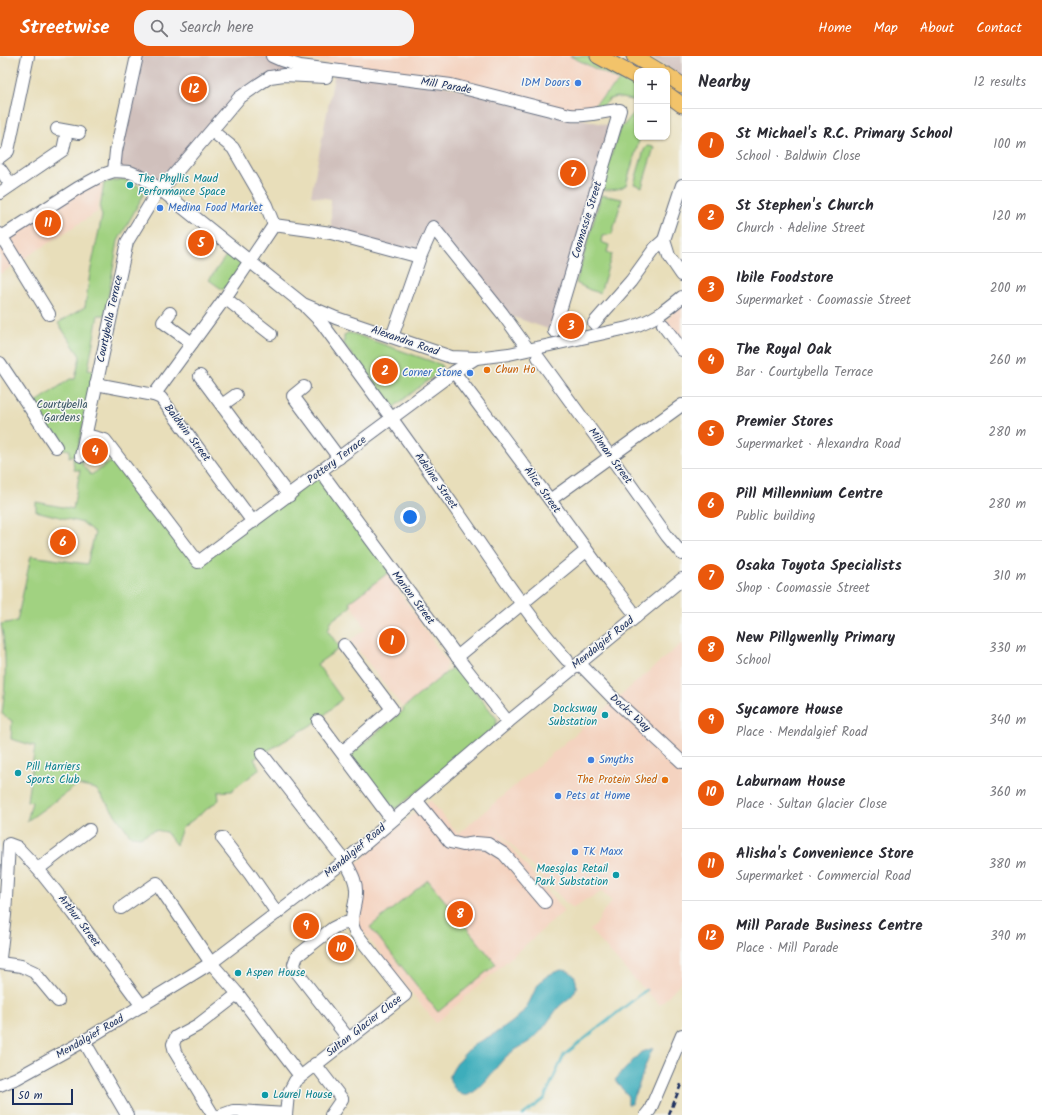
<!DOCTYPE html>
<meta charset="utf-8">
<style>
:root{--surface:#fff;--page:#f2f2f3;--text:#2b2b33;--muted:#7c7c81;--line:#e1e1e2;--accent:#ea580c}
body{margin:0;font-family:Kalam,sans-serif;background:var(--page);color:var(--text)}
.controls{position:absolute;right:12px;top:12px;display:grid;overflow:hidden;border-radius:8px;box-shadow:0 1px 3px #0004}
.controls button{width:36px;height:36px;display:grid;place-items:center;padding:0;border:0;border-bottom:1px solid var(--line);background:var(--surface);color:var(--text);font:20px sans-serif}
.scale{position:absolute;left:12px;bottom:10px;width:61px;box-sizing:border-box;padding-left:4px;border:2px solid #1b2f5e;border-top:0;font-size:11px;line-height:14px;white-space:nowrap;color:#1b2f5e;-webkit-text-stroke:3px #f6f6f2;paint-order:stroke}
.you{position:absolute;left:410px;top:461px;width:14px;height:14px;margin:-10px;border:3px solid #fff;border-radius:50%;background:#1a73e8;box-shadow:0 0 0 6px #1a73e833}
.badge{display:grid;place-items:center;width:26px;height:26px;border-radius:50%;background:var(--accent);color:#fff;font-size:13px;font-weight:700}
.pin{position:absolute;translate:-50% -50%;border:2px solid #fff;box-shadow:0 1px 4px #0006}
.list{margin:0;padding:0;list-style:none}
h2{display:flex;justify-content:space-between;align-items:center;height:52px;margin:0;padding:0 16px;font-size:17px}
h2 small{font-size:13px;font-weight:400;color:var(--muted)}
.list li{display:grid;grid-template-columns:26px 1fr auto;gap:12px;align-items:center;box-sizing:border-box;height:72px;padding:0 16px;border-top:1px solid var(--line)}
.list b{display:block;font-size:15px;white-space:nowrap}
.list p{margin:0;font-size:13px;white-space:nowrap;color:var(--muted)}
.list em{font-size:13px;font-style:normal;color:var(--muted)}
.icon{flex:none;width:22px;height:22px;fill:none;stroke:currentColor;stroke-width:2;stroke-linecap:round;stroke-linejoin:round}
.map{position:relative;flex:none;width:682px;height:1059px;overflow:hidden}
header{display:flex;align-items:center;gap:24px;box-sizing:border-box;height:56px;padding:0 20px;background:var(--accent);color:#fff}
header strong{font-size:19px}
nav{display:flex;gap:22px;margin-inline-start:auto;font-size:14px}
.search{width:280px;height:36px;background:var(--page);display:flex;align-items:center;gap:10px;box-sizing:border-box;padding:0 14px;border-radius:16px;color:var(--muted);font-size:15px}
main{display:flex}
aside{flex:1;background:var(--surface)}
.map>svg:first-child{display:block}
.built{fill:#f4d3c0}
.industrial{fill:#d0c0bc}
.green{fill:#a1d281;stroke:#5e8070}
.water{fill:#3eadbb;stroke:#2c6e8c}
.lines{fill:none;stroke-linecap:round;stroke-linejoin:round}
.stream{stroke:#3eadbb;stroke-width:2.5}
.minor-casing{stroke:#636c7e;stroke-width:14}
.major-casing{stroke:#636c7e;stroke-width:17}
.minor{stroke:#fff;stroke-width:12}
.major{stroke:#f2c36a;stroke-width:15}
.rail{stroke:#1b2f5e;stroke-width:2.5;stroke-dasharray:6 3;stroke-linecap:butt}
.shop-dot{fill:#3f7fe0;stroke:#f6f6f2;stroke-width:1.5}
.culture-dot{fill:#0f9aa8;stroke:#f6f6f2;stroke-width:1.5}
.food-dot{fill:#e8710a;stroke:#f6f6f2;stroke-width:1.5}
.labels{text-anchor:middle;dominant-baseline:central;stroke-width:3;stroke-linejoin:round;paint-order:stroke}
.shop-label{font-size:11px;fill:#366cbe;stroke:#f6f6f2;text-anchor:start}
.street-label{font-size:11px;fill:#1b2f5e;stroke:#f6f6f2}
.culture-label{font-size:11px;fill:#0d838f;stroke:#f6f6f2;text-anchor:start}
.food-label{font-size:11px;fill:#c56008;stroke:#f6f6f2;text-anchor:start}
.park-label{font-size:11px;fill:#3c5867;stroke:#f6f6f2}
</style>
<header>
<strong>Streetwise</strong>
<div class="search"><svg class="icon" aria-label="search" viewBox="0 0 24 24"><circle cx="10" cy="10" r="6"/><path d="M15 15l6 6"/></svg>Search here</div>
<nav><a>Home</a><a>Map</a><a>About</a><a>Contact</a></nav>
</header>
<main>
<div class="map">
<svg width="682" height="1059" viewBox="0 0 682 1059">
<rect width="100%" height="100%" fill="#f6f6f2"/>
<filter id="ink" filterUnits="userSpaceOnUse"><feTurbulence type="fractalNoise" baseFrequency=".025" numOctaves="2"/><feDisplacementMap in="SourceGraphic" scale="8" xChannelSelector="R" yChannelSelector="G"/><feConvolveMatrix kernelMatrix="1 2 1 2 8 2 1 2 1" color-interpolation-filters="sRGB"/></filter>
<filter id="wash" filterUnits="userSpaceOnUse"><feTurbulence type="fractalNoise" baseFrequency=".012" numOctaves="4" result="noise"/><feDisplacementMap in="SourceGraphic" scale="16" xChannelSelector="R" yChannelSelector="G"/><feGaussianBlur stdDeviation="0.9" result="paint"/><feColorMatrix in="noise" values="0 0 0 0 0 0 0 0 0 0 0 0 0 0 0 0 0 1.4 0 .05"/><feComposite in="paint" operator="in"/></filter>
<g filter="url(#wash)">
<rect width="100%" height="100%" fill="#e8deba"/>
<g class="built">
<polygon points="293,0 570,0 620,25 592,50 592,54 582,57 412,17 410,20 332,8 298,2"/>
<polygon points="102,119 101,137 97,156 0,218 0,182"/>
<polygon points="682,245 682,289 663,269"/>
<polygon points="387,517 447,606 444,618 403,652 350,584 366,573 349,546"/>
<polygon points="682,587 682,925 660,949 632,921 590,874 596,869 604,854 612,846 602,835 595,840 585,844 572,853 490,766 564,855 436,967 359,871 358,860 362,843 362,826 353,810 430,744 458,778"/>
</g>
<g class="industrial">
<polygon points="137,0 272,0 450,31 615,71 554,275 502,257 433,171 420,201 331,177 331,143 311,140 335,15 284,19 259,28 161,134 114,115"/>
<polygon points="649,0 682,0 682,20"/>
</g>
<g class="green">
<polygon points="570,0 586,0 637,26 637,45 616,41 610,43 601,52 592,54 592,50 593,50 620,25"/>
<path d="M635,57L637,58V81H640L626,129C619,134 612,134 603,134L601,131L620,72C628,67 629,60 635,57Z"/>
<polygon points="647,90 654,91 642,131 634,128 644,94"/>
<path d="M122,123C130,126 142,129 144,138L118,185L105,259H98L88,314L94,315L77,398L69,401L70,394L58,392L60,379L52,377L34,351L35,347L70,323H75L80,300L58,267L85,251L90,217L102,160L100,153L104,127Z"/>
<polygon points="601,139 622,143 612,178 602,180 601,186 609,189 607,196 612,198 600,237 590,234 576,227"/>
<polygon points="228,197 243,209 223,234 209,224"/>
<polygon points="347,277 351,277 439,308 442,309 442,311 440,315 394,351 391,352 344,288 344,280"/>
<path d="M81,400L83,410L91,419L118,401L198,506L321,416L392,514L349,546L351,550L331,565L328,575L340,592L317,608L342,643L318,665L254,703L260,713L231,735L218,736L219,744L182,772L176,789L166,776L155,774L140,781L131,780L96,733L77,729L27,765L32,746L27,745L35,690L11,683L12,665L2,658C6,628 7,598 1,568L17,565L31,500L87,508L95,477L83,467L36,455V446L73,453L80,414H74L73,402Z"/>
<polygon points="453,611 456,611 497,663 496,670 397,752 389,752 351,702 352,697 404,654 403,652"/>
<polygon points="428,824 496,908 438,956 370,871"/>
</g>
<g class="water">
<path d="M561,914C564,914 568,915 570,916C577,920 578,931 574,937C570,943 563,946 558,952C550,962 544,973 534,982C526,989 516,992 508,999C494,1011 485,1032 468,1039C460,1042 448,1027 450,1020C453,1010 468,992 477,987C492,979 508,971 520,959C538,940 530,923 561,914Z"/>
<path d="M653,992C646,1005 643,1018 638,1031C635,1038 632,1041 632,1048H628V1040L615,1024L640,997Z"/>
</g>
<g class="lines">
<polyline class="stream" points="523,1059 544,1043 564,999 646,934"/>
</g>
</g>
<g filter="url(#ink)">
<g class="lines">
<defs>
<g id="minor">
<path d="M272,0L281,4L300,10L451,29L570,59C587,61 602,55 620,54L554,275"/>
<polyline points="57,73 79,77"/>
<polyline points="212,75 233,92 266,149 274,169"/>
<polyline points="0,101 8,95 28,0"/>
<polyline points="0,113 11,129"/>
<polyline points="114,115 116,95 137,0"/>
<polyline points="161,134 239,42 259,28 270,21 284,19 326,21"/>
<polyline points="0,137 63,94 67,75"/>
<polyline points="274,169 331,177 420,201"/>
<polyline points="0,178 49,258"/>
<path d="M0,182L78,132L102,119L114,115L130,116L142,121L161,134L303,248L336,262L451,301L476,302L509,298L632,271C655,263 664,256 682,241"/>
<polyline points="664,184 682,129"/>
<polyline points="225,242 271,278"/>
<path d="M307,252L321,266C367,328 413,391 457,455C493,506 526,558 567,604"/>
<polyline points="170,257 163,266 192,287"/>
<polyline points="594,267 631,225 655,192 664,184 669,200 682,219"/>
<polyline points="663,269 682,294"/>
<polyline points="392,281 420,201 433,171 502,257 528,293"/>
<polyline points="538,301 610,400 667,480 682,498"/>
<polyline points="0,307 56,391"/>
<polyline points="454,316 550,444 610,526 631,553"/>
<polyline points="200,320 289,440"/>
<polyline points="96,328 154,339 161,342 253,466"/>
<polyline points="304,331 293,340 339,402"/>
<polyline points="154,339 225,242 274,169"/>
<polyline points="222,349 236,339"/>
<polyline points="86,379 105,384 198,506 454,316 476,302"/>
<polyline points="81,400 127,186 159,133"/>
<polyline points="321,416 464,610 508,666"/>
<polyline points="550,444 682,349"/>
<polyline points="457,601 586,495"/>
<polyline points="579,607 616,645 682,706"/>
<polyline points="318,665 392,764"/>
<polyline points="342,696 392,653 344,589"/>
<path d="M262,698L345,805C350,815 357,825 356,837C356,851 348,862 355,876L405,939L295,1025L288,1038L286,1059"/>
<polyline points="416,744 450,786 463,789 476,787 488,788 504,798 545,846"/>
<polyline points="222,782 250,818 277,857"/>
<polyline points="38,813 89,774"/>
<polyline points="121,852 157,827 211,907 238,938 300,1020"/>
<polyline points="0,902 5,859 9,788 17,791 38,813 74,858 142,950"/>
<polyline points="0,907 21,910 34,916 58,945"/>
<polyline points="348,982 296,915 294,908 297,900 333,872 341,868 352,866"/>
<polyline points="84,985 127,1059"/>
<polyline points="315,1008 342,1043 331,1059"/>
<polyline points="0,1029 17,1022 84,985 211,907 345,805 508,666 682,523"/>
<polyline points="213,1059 175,996 173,988 176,981 198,969 238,938"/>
<polyline points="222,1059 233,1055 239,1055 286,1058"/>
<polyline points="646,1059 650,1054 682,979"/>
</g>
<g id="major">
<polyline points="598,0 637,21"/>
<polyline points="634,0 659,15"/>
<polyline points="667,19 682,29"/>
<polyline points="667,38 682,49"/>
</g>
</defs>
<use href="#minor" class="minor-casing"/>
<use href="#major" class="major-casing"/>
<use href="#minor" class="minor"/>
<use href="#major" class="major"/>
<polyline class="rail" points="669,1059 682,1026"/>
</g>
</g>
<g class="shop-dot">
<circle cx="578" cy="27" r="4"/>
<circle cx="160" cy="152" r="4"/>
<circle cx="470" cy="317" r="4"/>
<circle cx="591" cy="704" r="4"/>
<circle cx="558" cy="740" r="4"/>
<circle cx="575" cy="796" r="4"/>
</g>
<g class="culture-dot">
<circle cx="130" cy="129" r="4"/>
<circle cx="605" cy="659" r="4"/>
<circle cx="18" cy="717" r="4"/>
<circle cx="616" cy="819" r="4"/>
<circle cx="238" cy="917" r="4"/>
<circle cx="265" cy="1039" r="4"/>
</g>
<g class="food-dot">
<circle cx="487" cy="314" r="4"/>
<circle cx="665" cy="724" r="4"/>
</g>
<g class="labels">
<g class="shop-label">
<text x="570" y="27" text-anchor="end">IDM Doors</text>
<text x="168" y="152">Medina Food Market</text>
<text x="462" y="317" text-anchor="end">Corner Stone</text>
<text x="599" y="704">Smyths</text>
<text x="566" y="740">Pets at Home</text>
<text x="583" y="796">TK Maxx</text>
</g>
<g class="street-label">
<text transform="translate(446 30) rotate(10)">Mill Parade</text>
<text transform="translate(587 164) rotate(-73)">Coomassie Street</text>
<text transform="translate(110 263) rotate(-78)">Courtybella Terrace</text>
<text transform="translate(405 285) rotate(19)">Alexandra Road</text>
<text transform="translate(187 377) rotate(53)">Baldwin Street</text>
<text transform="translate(610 400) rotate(54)">Milman Street</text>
<text transform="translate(337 404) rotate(-37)">Pottery Terrace</text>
<text transform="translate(436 425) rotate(55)">Adeline Street</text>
<text transform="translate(542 434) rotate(54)">Alice Street</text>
<text transform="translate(413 542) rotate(53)">Marion Street</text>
<text transform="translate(603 587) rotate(-39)">Mendalgief Road</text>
<text transform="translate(630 657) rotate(42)">Docks Way</text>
<text transform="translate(355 795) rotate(-40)">Mendalgief Road</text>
<text transform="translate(79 865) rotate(53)">Arthur Street</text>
<text transform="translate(364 970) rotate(-38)">Sultan Glacier Close</text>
<text transform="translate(90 981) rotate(-30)">Mendalgief Road</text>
</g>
<g class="culture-label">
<text x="138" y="123">The Phyllis Maud<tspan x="138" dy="13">Performance Space</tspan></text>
<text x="597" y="653" text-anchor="end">Docksway<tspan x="597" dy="13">Substation</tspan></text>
<text x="26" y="711">Pill Harriers<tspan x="26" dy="13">Sports Club</tspan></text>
<text x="608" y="813" text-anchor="end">Maesglas Retail<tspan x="608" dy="13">Park Substation</tspan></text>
<text x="246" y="917">Aspen House</text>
<text x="273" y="1039">Laurel House</text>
</g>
<g class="food-label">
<text x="495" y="314">Chun Ho</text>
<text x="657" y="724" text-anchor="end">The Protein Shed</text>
</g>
<g class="park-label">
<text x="62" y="349">Courtybella<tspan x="62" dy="13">Gardens</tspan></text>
</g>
</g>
</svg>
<div class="controls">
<button>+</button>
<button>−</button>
</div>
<div class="scale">50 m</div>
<div class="you"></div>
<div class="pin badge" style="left:392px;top:585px">1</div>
<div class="pin badge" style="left:385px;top:315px">2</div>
<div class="pin badge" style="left:571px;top:270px">3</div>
<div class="pin badge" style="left:95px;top:395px">4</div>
<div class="pin badge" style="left:201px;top:187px">5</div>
<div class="pin badge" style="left:63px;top:486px">6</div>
<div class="pin badge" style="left:573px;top:117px">7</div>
<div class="pin badge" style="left:460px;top:858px">8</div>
<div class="pin badge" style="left:306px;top:870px">9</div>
<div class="pin badge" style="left:341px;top:892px">10</div>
<div class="pin badge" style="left:48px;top:167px">11</div>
<div class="pin badge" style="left:194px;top:33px">12</div>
</div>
<aside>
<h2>Nearby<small>12 results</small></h2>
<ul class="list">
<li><span class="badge">1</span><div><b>St Michael's R.C. Primary School</b><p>School · Baldwin Close</p></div><em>100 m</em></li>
<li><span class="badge">2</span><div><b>St Stephen's Church</b><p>Church · Adeline Street</p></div><em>120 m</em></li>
<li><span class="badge">3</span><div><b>Ibile Foodstore</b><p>Supermarket · Coomassie Street</p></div><em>200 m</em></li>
<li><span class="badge">4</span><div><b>The Royal Oak</b><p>Bar · Courtybella Terrace</p></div><em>260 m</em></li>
<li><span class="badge">5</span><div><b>Premier Stores</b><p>Supermarket · Alexandra Road</p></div><em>280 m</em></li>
<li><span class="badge">6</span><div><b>Pill Millennium Centre</b><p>Public building</p></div><em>280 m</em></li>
<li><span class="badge">7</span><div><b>Osaka Toyota Specialists</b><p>Shop · Coomassie Street</p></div><em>310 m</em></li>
<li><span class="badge">8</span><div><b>New Pillgwenlly Primary</b><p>School</p></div><em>330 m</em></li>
<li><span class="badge">9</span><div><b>Sycamore House</b><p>Place · Mendalgief Road</p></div><em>340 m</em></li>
<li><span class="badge">10</span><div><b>Laburnam House</b><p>Place · Sultan Glacier Close</p></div><em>360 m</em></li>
<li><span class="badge">11</span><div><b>Alisha's Convenience Store</b><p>Supermarket · Commercial Road</p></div><em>380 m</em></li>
<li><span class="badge">12</span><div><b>Mill Parade Business Centre</b><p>Place · Mill Parade</p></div><em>390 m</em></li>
</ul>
</aside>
</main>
